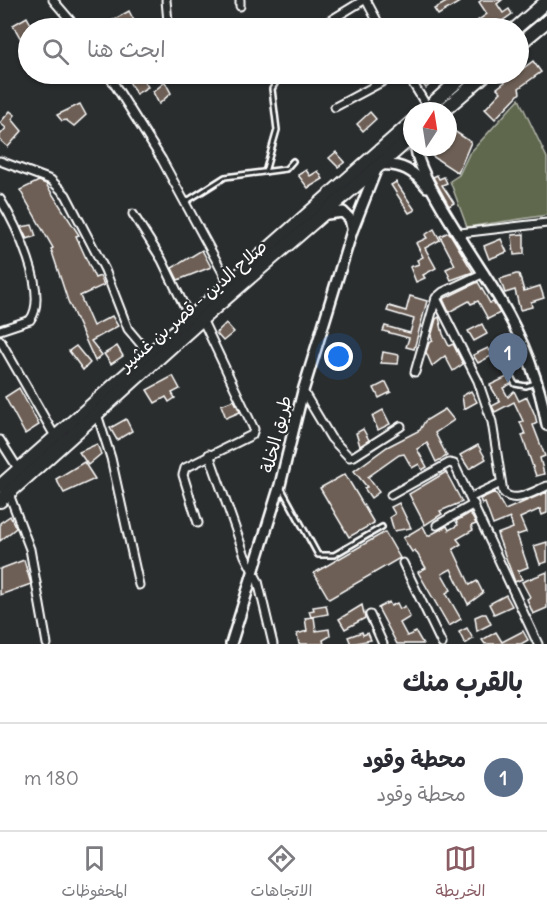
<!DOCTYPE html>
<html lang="ar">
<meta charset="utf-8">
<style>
:root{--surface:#fff;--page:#f7f7f7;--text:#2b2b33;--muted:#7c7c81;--line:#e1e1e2;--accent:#8a5d65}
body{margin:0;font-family:Delius,"Playpen Sans Arabic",sans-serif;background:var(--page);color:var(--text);direction:rtl}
.compass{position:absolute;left:403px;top:102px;width:54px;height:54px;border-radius:50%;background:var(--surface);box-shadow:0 2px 4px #0004;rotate:12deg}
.you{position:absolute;left:339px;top:357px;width:21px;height:21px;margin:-15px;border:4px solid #fff;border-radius:50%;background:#1a73e8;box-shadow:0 0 0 9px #1a73e833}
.badge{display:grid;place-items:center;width:39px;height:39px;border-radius:50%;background:var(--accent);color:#fff;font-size:20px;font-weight:700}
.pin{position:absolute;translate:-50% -50px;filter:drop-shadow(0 2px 3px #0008)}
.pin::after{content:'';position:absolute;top:32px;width:21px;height:18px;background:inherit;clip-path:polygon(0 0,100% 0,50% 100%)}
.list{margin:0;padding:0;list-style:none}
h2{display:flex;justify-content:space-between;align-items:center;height:78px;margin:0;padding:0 24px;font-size:26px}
h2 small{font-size:20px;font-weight:400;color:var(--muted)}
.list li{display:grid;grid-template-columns:39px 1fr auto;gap:18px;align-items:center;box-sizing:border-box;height:108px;padding:0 24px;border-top:2px solid var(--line)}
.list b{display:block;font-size:22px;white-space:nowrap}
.list p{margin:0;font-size:20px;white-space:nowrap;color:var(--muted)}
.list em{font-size:20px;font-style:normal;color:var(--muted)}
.icon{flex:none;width:33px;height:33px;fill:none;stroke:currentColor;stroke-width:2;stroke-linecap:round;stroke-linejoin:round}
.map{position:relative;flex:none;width:547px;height:644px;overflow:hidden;direction:ltr}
.search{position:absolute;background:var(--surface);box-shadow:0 2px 4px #0004;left:18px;right:18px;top:18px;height:66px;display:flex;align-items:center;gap:15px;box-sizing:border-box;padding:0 21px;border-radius:33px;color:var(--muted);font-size:22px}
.sheet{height:186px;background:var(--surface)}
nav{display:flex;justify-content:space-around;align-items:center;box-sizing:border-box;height:84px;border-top:2px solid var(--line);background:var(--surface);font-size:16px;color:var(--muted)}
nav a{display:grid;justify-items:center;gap:3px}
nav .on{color:var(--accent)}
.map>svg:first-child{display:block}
.green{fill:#5f674e;stroke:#afb3a6;stroke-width:1.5}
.building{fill:#6d5e54;stroke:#fff;stroke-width:1.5}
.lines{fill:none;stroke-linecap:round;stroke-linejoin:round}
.lane-casing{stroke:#fff;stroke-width:8}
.street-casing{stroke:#fff;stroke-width:11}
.secondary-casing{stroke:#fff;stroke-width:14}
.highway-casing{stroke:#fff;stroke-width:16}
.lane{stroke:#2a2d2e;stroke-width:3}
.street{stroke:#2a2d2e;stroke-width:7}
.secondary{stroke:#2a2d2e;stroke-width:9}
.highway{stroke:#2a2d2e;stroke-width:12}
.labels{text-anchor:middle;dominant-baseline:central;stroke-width:4.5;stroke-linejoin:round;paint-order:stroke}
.street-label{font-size:18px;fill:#fff;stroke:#2a2d2e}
</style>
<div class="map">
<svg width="547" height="644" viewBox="0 0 547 644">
<rect width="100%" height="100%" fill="#2a2d2e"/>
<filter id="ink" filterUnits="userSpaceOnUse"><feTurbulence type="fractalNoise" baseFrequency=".0167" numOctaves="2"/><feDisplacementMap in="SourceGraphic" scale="12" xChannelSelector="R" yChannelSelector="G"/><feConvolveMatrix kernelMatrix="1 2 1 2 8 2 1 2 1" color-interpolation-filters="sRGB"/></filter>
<g filter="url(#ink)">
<polygon class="green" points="519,99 547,158 547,215 467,227 450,181 459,175 469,154"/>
<g class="building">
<polygon points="450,0 463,0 438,15 434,9"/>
<polygon points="482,0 502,0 497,4 503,13 509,9 512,14 492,28 467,28 487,14 479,2"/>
<polygon points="129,11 137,26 132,28 106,28 104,25"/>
<polygon points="27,17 33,28 28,28 28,37 22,41 13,25"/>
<polygon points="533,61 541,72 519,88 520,93 495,119 485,109 501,92 497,88"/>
<polygon points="125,74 140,74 148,87 136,94"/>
<polygon points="426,74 442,74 426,88 419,80"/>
<polygon points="165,82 171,93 159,104 153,92"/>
<polygon points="80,104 86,115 74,126 66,120 62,121 57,115"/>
<polygon points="10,111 15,115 12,119 22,131 8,147 0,140 0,135 6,128 0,123"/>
<polygon points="370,112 376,119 363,131 357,124"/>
<polygon points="448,127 471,142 458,173 432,156 434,147 448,147"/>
<polygon points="336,152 345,162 338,167 329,158"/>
<polygon points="306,170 310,176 318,171 323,179 308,188 298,175"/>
<polygon points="437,175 439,179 444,177 447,183 442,185 454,203 449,206 433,177"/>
<polygon points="39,181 46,184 79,235 76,236 95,278 100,276 104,285 80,296 93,326 112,316 118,326 91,341 102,355 95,361 68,301 51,249 53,248 20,190"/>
<polygon points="396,182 415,210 409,213 391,185"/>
<polygon points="32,225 36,236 27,239 21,227"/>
<polygon points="434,229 440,240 425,248 436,268 423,275 425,278 416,282 410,267 419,264 417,260 423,257 416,243 427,238 425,235"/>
<polygon points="449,232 473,272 451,280 446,269 455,265 440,236"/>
<polygon points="524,234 524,254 514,255 512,235"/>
<polygon points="501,239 507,252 489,259 484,246"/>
<polygon points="202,250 211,267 178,280 172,268"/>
<polygon points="516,274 519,274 524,291 540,286 544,298 531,302 532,307 520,310 515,290 505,293 500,279"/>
<polygon points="478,282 490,303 493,302 500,313 488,319 478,301 471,304 469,301 449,312 443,299"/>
<polygon points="410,296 427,301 414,349 406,347 409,338 383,331 385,326 410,333 414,319 387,311 389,306 406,311"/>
<polygon points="439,317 443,334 449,346 453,344 463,364 453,371 445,356 432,366 426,352 429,343 433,341 431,337 436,319"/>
<polygon points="226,323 234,332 223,341 216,333"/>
<polygon points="482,324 487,334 474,341 468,331"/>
<polygon points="512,340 518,351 497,363 493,355 478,363 473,355 488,348 490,351"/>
<polygon points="76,346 90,363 83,370 69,351"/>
<polygon points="117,346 123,356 111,364 104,354"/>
<polygon points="383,352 399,355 398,364 381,363"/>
<polygon points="173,376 180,389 172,393 175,398 169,402 166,397 155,403 147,390"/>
<polygon points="507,377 511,384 503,388 508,397 514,391 519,401 527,397 535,415 537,423 533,425 545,456 540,458 544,474 536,476 522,435 525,434 520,422 523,421 514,402 495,412 492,406 500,402 490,385"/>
<polygon points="386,382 391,392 379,398 374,388"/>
<polygon points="19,388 39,425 25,434 5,397"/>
<polygon points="471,391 477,402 464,409 462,396"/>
<polygon points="234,400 240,412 226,418 221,405"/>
<polygon points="445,409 454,420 435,433 447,456 436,462 427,443 417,449 427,467 422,470 419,464 412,468 404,454 399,455 368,477 379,492 371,498 364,488 367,487 354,471 387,447 420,430 425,421"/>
<polygon points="383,410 390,424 378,430 372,416"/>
<polygon points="126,419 132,431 117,440 110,428"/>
<polygon points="363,429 369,440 360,446 356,433"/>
<polygon points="97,444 101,454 88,465 79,452"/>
<polygon points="478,445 486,459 469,469 460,455"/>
<polygon points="84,462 95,479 64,493 56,479"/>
<polygon points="446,472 462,502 440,511 442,514 425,525 409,494"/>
<polygon points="345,474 374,523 349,537 320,488"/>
<polygon points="495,492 505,510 547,492 547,513 542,515 540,509 520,518 526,532 517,535 528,567 518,571 522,579 515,582 497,534 513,528 510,518 493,525 485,503 482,504 480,499"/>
<polygon points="399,503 411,528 394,531 390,517 395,514 391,507"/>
<polygon points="470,513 476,524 471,526 473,530 457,539 461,544 453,549 470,585 477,581 483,593 468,604 451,569 442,574 451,590 446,593 461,619 449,626 418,572 426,568 415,550 412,552 403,538 423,526 428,536 447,526 449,530 458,525 456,521"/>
<polygon points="10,516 16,528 0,541 0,523"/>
<polygon points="385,532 400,558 329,599 314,573"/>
<polygon points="547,542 547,562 540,564 534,546"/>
<polygon points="24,560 31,584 0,595 0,569"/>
<polygon points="547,572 547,608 533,614 527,599 530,597 522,582"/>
<polygon points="506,595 512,606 494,614 489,604"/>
<polygon points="389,602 391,606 397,603 400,609 405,606 410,617 400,623 407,636 416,632 423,644 397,644 378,608"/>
<polygon points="326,605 328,614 311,617 309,611 314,610 313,607"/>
<polygon points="362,605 365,618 345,629 339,619"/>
<polygon points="482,614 486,614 491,624 477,631 475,617"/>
<polygon points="314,617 316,631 329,629 330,636 323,640 324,644 299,644 297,634 307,631 305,618"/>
<polygon points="467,628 473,639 465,644 459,632"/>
<polygon points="523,631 528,640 521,644 485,644 482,640 496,632 502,642"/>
<polygon points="362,632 363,635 368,633 371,640 351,644 348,637"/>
</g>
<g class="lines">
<defs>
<g id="lane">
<polyline points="265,172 277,130 272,89 281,74"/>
<polyline points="187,201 225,177 286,169 293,161"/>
<polyline points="525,350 506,367 515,384 526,386 535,383"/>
<polyline points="282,489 318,555 334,555 382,527"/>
</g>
<g id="street">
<polyline points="53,0 77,28"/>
<polyline points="166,0 168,22"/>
<polyline points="240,0 240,6"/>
<polyline points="366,0 381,28"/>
<polyline points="318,28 364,0"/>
<polyline points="108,74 162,160 229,284"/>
<polyline points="407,74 428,108"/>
<polyline points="335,107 397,74"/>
<polyline points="0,161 51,180 66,195 105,270 128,329 149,354"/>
<path d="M0,199C15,223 50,294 30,320L0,330"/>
<polyline points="133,214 162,260 190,318"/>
<polyline points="460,233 547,223"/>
<path d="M436,298L478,381L492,422L503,492C514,505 534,491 547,486"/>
<polyline points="0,340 56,438"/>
<polyline points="415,372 436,298 443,292 484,273"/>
<polyline points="303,391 331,438 349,457 354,456 401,426"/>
<polyline points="97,414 111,458 139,585"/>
<polyline points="0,440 19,470"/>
<polyline points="209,454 245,556 258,581 273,644"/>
<polyline points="9,494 30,549 47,644"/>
<polyline points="391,495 449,463 454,464 538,644"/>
<polyline points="471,497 501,483"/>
<polyline points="198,523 183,475 185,468 252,435 254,429 202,319"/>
<polyline points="437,525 474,504"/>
<polyline points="403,563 442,644"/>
<polyline points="370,615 383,644"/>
</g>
<g id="secondary">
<path d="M416,147C416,176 482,269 500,300C523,339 539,380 547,425"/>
<path d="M380,165C401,163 414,171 427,187"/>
<polyline points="327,214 343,212 350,219 352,228"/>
<polyline points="231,644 280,485 303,391 352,231 376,170"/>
</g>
<g id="highway">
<polyline points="516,28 547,1"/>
<polyline points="518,45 547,21"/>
<polyline points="424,111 466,74"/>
<polyline points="443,111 486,74"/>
<polyline points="0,486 412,122"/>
<polyline points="0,501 202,319 412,137"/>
</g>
</defs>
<use href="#lane" class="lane-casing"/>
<use href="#street" class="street-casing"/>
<use href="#secondary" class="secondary-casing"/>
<use href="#highway" class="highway-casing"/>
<use href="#lane" class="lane"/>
<use href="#street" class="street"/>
<use href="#secondary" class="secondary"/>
<use href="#highway" class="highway"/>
</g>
</g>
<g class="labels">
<g class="street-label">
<text transform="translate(193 305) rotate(-41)">صلاح الدين - قصر بن غشير</text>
<text transform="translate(276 434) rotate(-76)">طريق الخلة</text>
</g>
</g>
</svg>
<svg class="compass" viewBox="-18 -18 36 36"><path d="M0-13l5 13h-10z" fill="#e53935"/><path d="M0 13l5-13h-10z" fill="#7c7c81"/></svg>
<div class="you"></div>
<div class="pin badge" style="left:508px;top:383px;background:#5c6f8a">1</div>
<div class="search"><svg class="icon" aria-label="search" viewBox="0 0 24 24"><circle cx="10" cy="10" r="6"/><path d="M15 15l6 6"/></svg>ابحث هنا</div>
</div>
<section class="sheet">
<h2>بالقرب منك<small></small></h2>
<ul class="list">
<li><span class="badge" style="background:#5c6f8a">1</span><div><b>محطة وقود</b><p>محطة وقود</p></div><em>180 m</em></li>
</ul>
</section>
<nav>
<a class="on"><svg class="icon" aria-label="map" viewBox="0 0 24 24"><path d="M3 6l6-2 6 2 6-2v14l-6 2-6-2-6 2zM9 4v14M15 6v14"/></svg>الخريطة</a>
<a><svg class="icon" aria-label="directions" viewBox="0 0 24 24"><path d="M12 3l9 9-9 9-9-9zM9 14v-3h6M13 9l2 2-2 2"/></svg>الاتجاهات</a>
<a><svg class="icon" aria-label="saved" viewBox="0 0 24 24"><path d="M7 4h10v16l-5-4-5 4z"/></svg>المحفوظات</a>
</nav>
